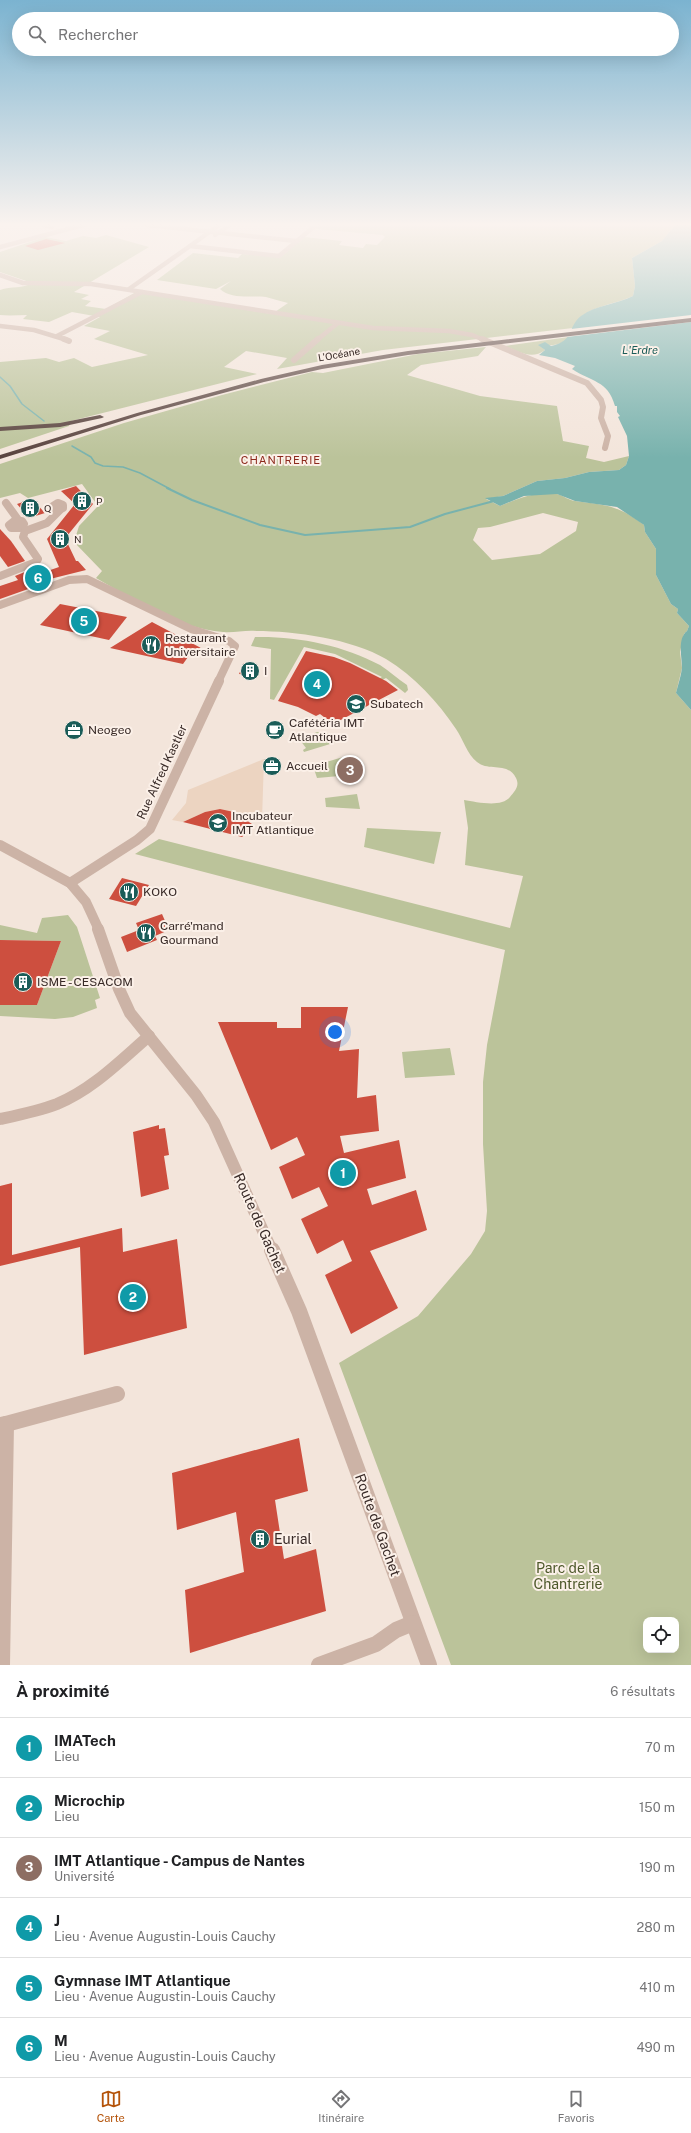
<!DOCTYPE html>
<html lang="fr">
<meta charset="utf-8">
<style>
:root{--surface:#fff;--page:#f6f6f6;--text:#202124;--muted:#757577;--line:#e0e0e0;--accent:#b45309}
body{margin:0;font-family:"Public Sans",sans-serif;background:var(--page);color:var(--text)}
.controls{position:absolute;right:12px;bottom:12px;display:grid;overflow:hidden;border-radius:8px;box-shadow:0 4px 16px #0002}
.controls button{width:36px;height:36px;display:grid;place-items:center;padding:0;border:0;border-bottom:1px solid var(--line);background:var(--surface);color:var(--text);font:20px sans-serif}
.you{position:absolute;left:335px;top:1032px;width:14px;height:14px;margin:-10px;border:3px solid #fff;border-radius:50%;background:#1a73e8;box-shadow:0 0 0 6px #1a73e833}
.badge{display:grid;place-items:center;width:26px;height:26px;border-radius:50%;background:var(--accent);color:#fff;font-size:13px;font-weight:700}
.pin{position:absolute;translate:-50% -50%;border:2px solid #fff;box-shadow:0 1px 4px #0006}
.list{margin:0;padding:0;list-style:none}
h2{display:flex;justify-content:space-between;align-items:center;height:52px;margin:0;padding:0 16px;font-size:17px}
h2 small{font-size:13px;font-weight:400;color:var(--muted)}
.list li{display:grid;grid-template-columns:26px 1fr auto;gap:12px;align-items:center;box-sizing:border-box;height:60px;padding:0 16px;border-top:1px solid var(--line)}
.list b{display:block;font-size:15px;white-space:nowrap}
.list p{margin:0;font-size:13px;white-space:nowrap;color:var(--muted)}
.list em{font-size:13px;font-style:normal;color:var(--muted)}
.icon{flex:none;width:22px;height:22px;fill:none;stroke:currentColor;stroke-width:2;stroke-linecap:round;stroke-linejoin:round}
.map{position:relative;flex:none;width:691px;height:1665px;overflow:hidden}
.search{position:absolute;background:var(--surface);box-shadow:0 4px 16px #0002;left:12px;right:12px;top:12px;height:44px;display:flex;align-items:center;gap:10px;box-sizing:border-box;padding:0 14px;border-radius:22px;color:var(--muted);font-size:15px}
.sheet{height:412px;background:var(--surface)}
nav{display:flex;justify-content:space-around;align-items:center;box-sizing:border-box;height:56px;border-top:1px solid var(--line);background:var(--surface);font-size:11px;color:var(--muted)}
nav a{display:grid;justify-items:center;gap:2px}
nav .on{color:var(--accent)}
.map>svg:first-child{display:block}
.green{fill:#bbc39a;fill-rule:evenodd}
.plaza{fill:#ecd4c1}
.water{fill:#78b2ad}
.pier{fill:#f3e5db}
.lines{fill:none;stroke-linecap:round;stroke-linejoin:round}
.stream-far1{stroke:#78b2ad;stroke-width:1.5}
.stream{stroke:#78b2ad;stroke-width:2}
.building{fill:#cd4f3f}
.minor-far5{stroke:#ccb3a6;stroke-width:4.5}
.minor-far4{stroke:#ccb3a6;stroke-width:6}
.minor-far3{stroke:#ccb3a6;stroke-width:8}
.minor-far2{stroke:#ccb3a6;stroke-width:10}
.minor-far1{stroke:#ccb3a6;stroke-width:12}
.minor{stroke:#ccb3a6;stroke-width:16}
.highway{fill:#59433e;fill-rule:evenodd}
.labels{text-anchor:middle;dominant-baseline:central;stroke-width:4;stroke-linejoin:round;paint-order:stroke}
.far-street-label{font-size:10px;fill:#382a27;stroke:#fbf0e8}
.far-poi-label{font-size:10px;fill:#382a27;stroke:#fbf0e8;text-anchor:start}
.far-water-label{font-size:11px;font-style:italic;fill:#1a5c58;stroke:#fbf0e8}
.far-neighbourhood-label{font-size:11px;letter-spacing:1px;fill:#8c281b;stroke:#fbf0e8}
.poi-label{font-size:12px;fill:#382a27;stroke:#fbf0e8;text-anchor:start}
.street-label{font-size:12px;fill:#382a27;stroke:#fbf0e8}
.near-street-label{font-size:14px;fill:#382a27;stroke:#fbf0e8}
.near-poi-label{font-size:14px;fill:#382a27;stroke:#fbf0e8;text-anchor:start}
.near-park-label{font-size:14px;fill:#4d582a;stroke:#fbf0e8}
</style>
<div class="map">
<svg width="691" height="1665" viewBox="0 0 691 1665">
<rect width="100%" height="100%" fill="#f3e5db"/>
<g class="green">
<path d="M317,225H675L662,241L632,258L635,286L633,296C615,305 582,306 573,328L383,350L277,369L287,358L246,351L224,367L257,374L71,421L69,426L0,449V362L46,358L59,362L74,358L92,367L148,355L94,339L110,331L84,326L100,317L72,312L49,322L23,319L27,315C18,315 10,316 0,315V290C11,286 23,289 32,283L0,272V252L45,237L66,241L83,236L96,238L106,235L149,247L74,292L89,295L81,299L91,301L85,306L106,309L136,292L272,314L288,303C280,301 273,299 266,297C253,295 231,300 220,289L231,281L216,289L157,280L193,253L238,258L242,254L281,257L304,237L342,241L339,245L363,248L366,244L377,245L385,237L383,235L316,229L314,227Z"/>
<path d="M569,337C561,346 550,346 539,345L545,350C532,360 519,352 505,346Z"/>
<path d="M486,347L478,356L421,365L407,375L480,396L557,406L563,441L589,446L586,458L604,462L629,456L626,465L619,470L589,472L565,478L537,481L503,496L486,499L500,506C515,500 540,489 557,494C564,496 568,500 575,501C606,505 618,505 644,525L645,532L656,549V575L671,604L678,609L677,613L689,626L687,631L684,634L680,652L682,668L676,693L691,710V1665H451L339,1363L418,1316L471,1254L485,1231L487,1211L483,1144V1082L487,1045L505,950L135,854L159,839L510,928L523,876L465,865L468,828L464,800C477,802 501,808 510,797C515,791 520,786 516,778C507,761 489,772 477,762C467,754 463,739 456,729C438,702 414,676 386,659C352,639 295,631 256,631C245,630 234,633 223,632C177,628 135,600 96,578L102,571L74,542L79,526L98,506L82,484L28,498L20,493L0,498V464L124,423L222,395L312,372L323,373L418,354ZM543,513L578,522L576,531L540,554L492,560L473,540L478,528L490,527ZM646,1620H676V1650H646Z"/>
<path d="M255,637C296,636 343,645 380,665C389,671 398,679 407,685L408,690L405,693L386,678L327,710L382,677L335,654L304,647L274,700L270,699L271,649L251,646Z"/>
<polygon points="317,732 335,734 340,741 304,752 303,750 306,748 300,740"/>
<polygon points="343,757 351,775 317,778 313,766"/>
<polygon points="357,794 360,809 326,807 325,798"/>
<polygon points="367,828 441,832 434,864 364,847"/>
<polygon points="68,915 77,927 100,998 95,1000 97,1008 73,1017 55,1019 0,1016 0,1005 37,1005 61,941 0,940 0,925 37,933 42,918"/>
<polygon points="450,1048 455,1075 405,1078 402,1052"/>
</g>
<polygon class="plaza" points="264,759 262,820 248,821 234,812 220,809 205,812 183,822 172,820 186,803 188,790"/>
<path class="water" d="M675,225H691V710L676,693C678,685 681,676 682,668C682,657 677,639 687,631L689,626L677,613L678,609L671,604L656,575V549L645,532L644,525L617,507L575,501L557,494L524,496L500,506L485,498L503,496L537,481L565,478L589,472L619,470L626,465L629,456L627,436L618,417L620,416L617,412V406H615C608,380 591,382 572,369L575,366L555,358L539,355L545,350L538,345L545,342L551,346C575,341 567,327 581,316C596,305 617,304 633,296L635,286L632,258L662,241Z"/>
<polygon class="pier" points="691,315 691,322 567,337 571,329"/>
<g class="lines">
<g class="stream-far1">
<polyline points="0,377 10,386 22,404 44,421"/>
<polyline points="72,446 91,457 95,463 103,466 123,467 140,473 170,489"/>
</g>
<polyline class="stream" points="167,488 192,500 260,525 305,535 410,527 445,514 494,501"/>
</g>
<g class="building">
<polygon points="46,239 65,243 38,250 25,246"/>
<polygon points="76,486 93,504 67,536 66,540 76,561 78,561 86,570 50,579 48,582 0,599 0,586 18,580 15,576 32,569 36,575 59,567 47,539 75,504 61,491"/>
<polygon points="32,499 45,513 29,518 17,504"/>
<polygon points="0,529 11,541 25,561 8,567 0,556"/>
<polygon points="60,604 127,617 109,640 40,625"/>
<polygon points="152,622 201,648 188,657 183,664 110,648"/>
<polygon points="306,651 334,657 350,663 386,681 398,690 333,724 320,714 316,716 298,707 278,701"/>
<polygon points="244,663 254,663 249,675 239,674"/>
<polygon points="220,809 234,812 252,824 247,828 250,830 242,837 183,822 205,812"/>
<polygon points="122,878 149,885 136,906 109,899"/>
<polygon points="162,914 169,930 155,936 157,940 127,952 121,937 139,930 136,923"/>
<polygon points="0,940 61,941 37,1005 0,1005"/>
<polygon points="301,1007 348,1007 339,1051 359,1049 357,1098 376,1095 379,1131 340,1136 344,1153 399,1140 406,1178 367,1189 372,1205 416,1190 427,1230 370,1251 398,1308 351,1334 325,1275 352,1261 343,1240 317,1254 301,1219 328,1206 319,1187 292,1199 279,1167 305,1155 297,1137 271,1150 218,1022 277,1022 277,1028 301,1028"/>
<polygon points="159,1125 159,1129 165,1128 169,1155 164,1156 169,1189 141,1197 133,1132"/>
<polygon points="12,1183 12,1255 122,1228 123,1252 177,1239 187,1328 84,1355 80,1247 0,1266 0,1186"/>
<polygon points="299,1438 308,1491 275,1500 284,1559 316,1549 326,1611 190,1653 185,1590 244,1572 236,1512 177,1530 172,1473"/>
</g>
<g class="lines">
<g class="minor-far5">
<polyline points="44,225 52,227"/>
<polyline points="147,225 296,241"/>
<polyline points="219,225 190,246 279,256 316,225"/>
<polyline points="215,235 230,225"/>
<polyline points="0,247 83,225"/>
<polyline points="0,275 23,283 91,284 373,328 449,331 472,335 484,340"/>
<polyline points="129,289 190,246"/>
<polyline points="0,326 34,330 67,340"/>
<polyline points="57,336 142,292"/>
<polyline points="317,340 338,323"/>
</g>
<g class="minor-far4">
<polyline points="64,339 69,341"/>
<polyline points="482,339 587,383 601,400 603,407 601,418 608,436 605,448"/>
<polyline points="294,360 318,339"/>
</g>
<g class="minor-far3">
<polyline points="6,503 19,521"/>
<polygon points="58,503 63,505 63,508 55,510 50,508"/>
<polygon points="14,521 22,521 24,524 20,528 11,528 9,525"/>
<polyline points="0,576 36,562 38,559 23,537 25,531 47,523 60,510"/>
<polyline points="0,605 69,580 87,579 191,629 229,641 235,646 218,682"/>
</g>
<g class="minor-far2">
<polyline points="0,845 70,883 86,902 99,930"/>
<polyline points="70,883 137,840 150,829 219,681"/>
</g>
<g class="minor-far1">
<polyline points="98,929 119,989 130,1013 196,1095 214,1122 272,1251"/>
<path d="M0,1119C19,1115 39,1111 57,1104C93,1089 120,1061 149,1036"/>
</g>
<g class="minor">
<polyline points="272,1250 299,1311 429,1665"/>
<polyline points="6,1424 117,1394"/>
<polyline points="0,1425 6,1424 2,1665"/>
<polyline points="319,1665 376,1644 396,1630 413,1623"/>
</g>
<g class="highway">
<polygon points="691,318 691,322 408,355 322,369 264,382 141,415 0,459 0,455 137,413 261,379 322,365 408,351"/>
<polygon points="100,415 104,417 102,418 60,427 0,431 0,427 60,423"/>
</g>
</g>
<linearGradient id="sky" x2="0" y2="1"><stop stop-color="#7bb3d0"/><stop offset="0.49" stop-color="#faf3ef"/><stop offset="1" stop-color="#faf3ef" stop-opacity="0"/></linearGradient>
<rect width="691" height="458" fill="url(#sky)"/>
<defs>
<symbol id="building-disc" viewBox="-11 -11 22 22"><circle r="9.5" fill="#1a5c58" stroke="#fbf0e8"/><path d="M-4-6H4V6H1V3H-1V6H-4ZM-2.5-4.3h1.7v1.8h-1.7ZM.8-4.3h1.7v1.8H.8ZM-2.5-1h1.7V.8h-1.7ZM.8-1h1.7V.8H.8Z" fill="#fff"/></symbol>
<symbol id="restaurant-disc" viewBox="-11 -11 22 22"><circle r="9.5" fill="#1a5c58" stroke="#fbf0e8"/><path d="M-5-6h1v4h1v-4h1v4h1v-4h1v5L-1.5 .5V6h-2V.5L-5-1ZM5-6V6H3V1.5H1.5Q1.5-4 5-6Z" fill="#fff"/></symbol>
<symbol id="university-disc" viewBox="-11 -11 22 22"><circle r="9.5" fill="#1a5c58" stroke="#fbf0e8"/><path d="M0-5L7-2L0 1L-7-2ZM-4 1L0 2.5L4 1V4Q0 6-4 4Z" fill="#fff"/></symbol>
<symbol id="office-disc" viewBox="-11 -11 22 22"><circle r="9.5" fill="#1a5c58" stroke="#fbf0e8"/><path d="M-6-3h4V-5.5h4V-3h4V5H-6ZM-1-4.5V-3h2v-1.5ZM-6 0V1H6V0Z" fill="#fff"/></symbol>
<symbol id="cafe-disc" viewBox="-11 -11 22 22"><circle r="9.5" fill="#1a5c58" stroke="#fbf0e8"/><path d="M-5.5-4.5H6V0H3Q3 3.5 0 3.5H-2.5Q-5.5 3.5-5.5 0ZM3-3.2v2h1.7v-2ZM-6 4.5H4V6H-6Z" fill="#fff"/></symbol>
</defs>
<g fill-rule="evenodd">
<use href="#building-disc" x="71" y="490" width="22" height="22"/>
<use href="#building-disc" x="19" y="497" width="22" height="22"/>
<use href="#building-disc" x="49" y="528" width="22" height="22"/>
<use href="#restaurant-disc" x="140" y="634" width="22" height="22"/>
<use href="#building-disc" x="239" y="660" width="22" height="22"/>
<use href="#university-disc" x="345" y="693" width="22" height="22"/>
<use href="#office-disc" x="63" y="719" width="22" height="22"/>
<use href="#cafe-disc" x="264" y="719" width="22" height="22"/>
<use href="#office-disc" x="261" y="755" width="22" height="22"/>
<use href="#university-disc" x="207" y="812" width="22" height="22"/>
<use href="#restaurant-disc" x="118" y="881" width="22" height="22"/>
<use href="#restaurant-disc" x="135" y="922" width="22" height="22"/>
<use href="#building-disc" x="12" y="971" width="22" height="22"/>
<use href="#building-disc" x="249" y="1528" width="22" height="22"/>
</g>
<g class="labels">
<g class="far-street-label">
<text transform="translate(339 354) rotate(-10)">L’Océane</text>
</g>
<g class="far-poi-label">
<text x="96" y="501">P</text>
<text x="44" y="508">Q</text>
<text x="74" y="539">N</text>
</g>
<g class="far-water-label">
<text x="640" y="350">L'Erdre</text>
</g>
<g class="far-neighbourhood-label">
<text x="281" y="460">CHANTRERIE</text>
</g>
<g class="poi-label">
<text x="165" y="638">Restaurant<tspan x="165" dy="14">Universitaire</tspan></text>
<text x="264" y="671">I</text>
<text x="370" y="704">Subatech</text>
<text x="289" y="723">Cafétéria IMT<tspan x="289" dy="14">Atlantique</tspan></text>
<text x="88" y="730">Neogeo</text>
<text x="286" y="766">Accueil</text>
<text x="232" y="816">Incubateur<tspan x="232" dy="14">IMT Atlantique</tspan></text>
<text x="143" y="892">KOKO</text>
<text x="160" y="926">Carré'mand<tspan x="160" dy="14">Gourmand</tspan></text>
<text x="37" y="982">ISME - CESACOM</text>
</g>
<g class="street-label">
<text transform="translate(162 772) rotate(-65)">Rue Alfred Kastler</text>
</g>
<g class="near-street-label">
<text transform="translate(260 1223) rotate(66)">Route de Gachet</text>
<text transform="translate(378 1525) rotate(70)">Route de Gachet</text>
</g>
<g class="near-poi-label">
<text x="274" y="1539">Eurial</text>
</g>
<g class="near-park-label">
<text x="568" y="1568">Parc de la<tspan x="568" dy="16">Chantrerie</tspan></text>
</g>
</g>
</svg>
<div class="controls">
<button><svg class="icon" aria-label="locate" viewBox="0 0 24 24"><circle cx="12" cy="12" r="6"/><path d="M12 2v4M12 18v4M2 12h4M18 12h4"/></svg></button>
</div>
<div class="you"></div>
<div class="pin badge" style="left:343px;top:1173px;background:#0f9aa8">1</div>
<div class="pin badge" style="left:133px;top:1297px;background:#0f9aa8">2</div>
<div class="pin badge" style="left:350px;top:770px;background:#8d6e63">3</div>
<div class="pin badge" style="left:317px;top:684px;background:#0f9aa8">4</div>
<div class="pin badge" style="left:84px;top:621px;background:#0f9aa8">5</div>
<div class="pin badge" style="left:38px;top:578px;background:#0f9aa8">6</div>
<div class="search"><svg class="icon" aria-label="search" viewBox="0 0 24 24"><circle cx="10" cy="10" r="6"/><path d="M15 15l6 6"/></svg>Rechercher</div>
</div>
<section class="sheet">
<h2>À proximité<small>6 résultats</small></h2>
<ul class="list">
<li><span class="badge" style="background:#0f9aa8">1</span><div><b>IMATech</b><p>Lieu</p></div><em>70 m</em></li>
<li><span class="badge" style="background:#0f9aa8">2</span><div><b>Microchip</b><p>Lieu</p></div><em>150 m</em></li>
<li><span class="badge" style="background:#8d6e63">3</span><div><b>IMT Atlantique - Campus de Nantes</b><p>Université</p></div><em>190 m</em></li>
<li><span class="badge" style="background:#0f9aa8">4</span><div><b>J</b><p>Lieu · Avenue Augustin-Louis Cauchy</p></div><em>280 m</em></li>
<li><span class="badge" style="background:#0f9aa8">5</span><div><b>Gymnase IMT Atlantique</b><p>Lieu · Avenue Augustin-Louis Cauchy</p></div><em>410 m</em></li>
<li><span class="badge" style="background:#0f9aa8">6</span><div><b>M</b><p>Lieu · Avenue Augustin-Louis Cauchy</p></div><em>490 m</em></li>
</ul>
</section>
<nav>
<a class="on"><svg class="icon" aria-label="map" viewBox="0 0 24 24"><path d="M3 6l6-2 6 2 6-2v14l-6 2-6-2-6 2zM9 4v14M15 6v14"/></svg>Carte</a>
<a><svg class="icon" aria-label="directions" viewBox="0 0 24 24"><path d="M12 3l9 9-9 9-9-9zM9 14v-3h6M13 9l2 2-2 2"/></svg>Itinéraire</a>
<a><svg class="icon" aria-label="saved" viewBox="0 0 24 24"><path d="M7 4h10v16l-5-4-5 4z"/></svg>Favoris</a>
</nav>
